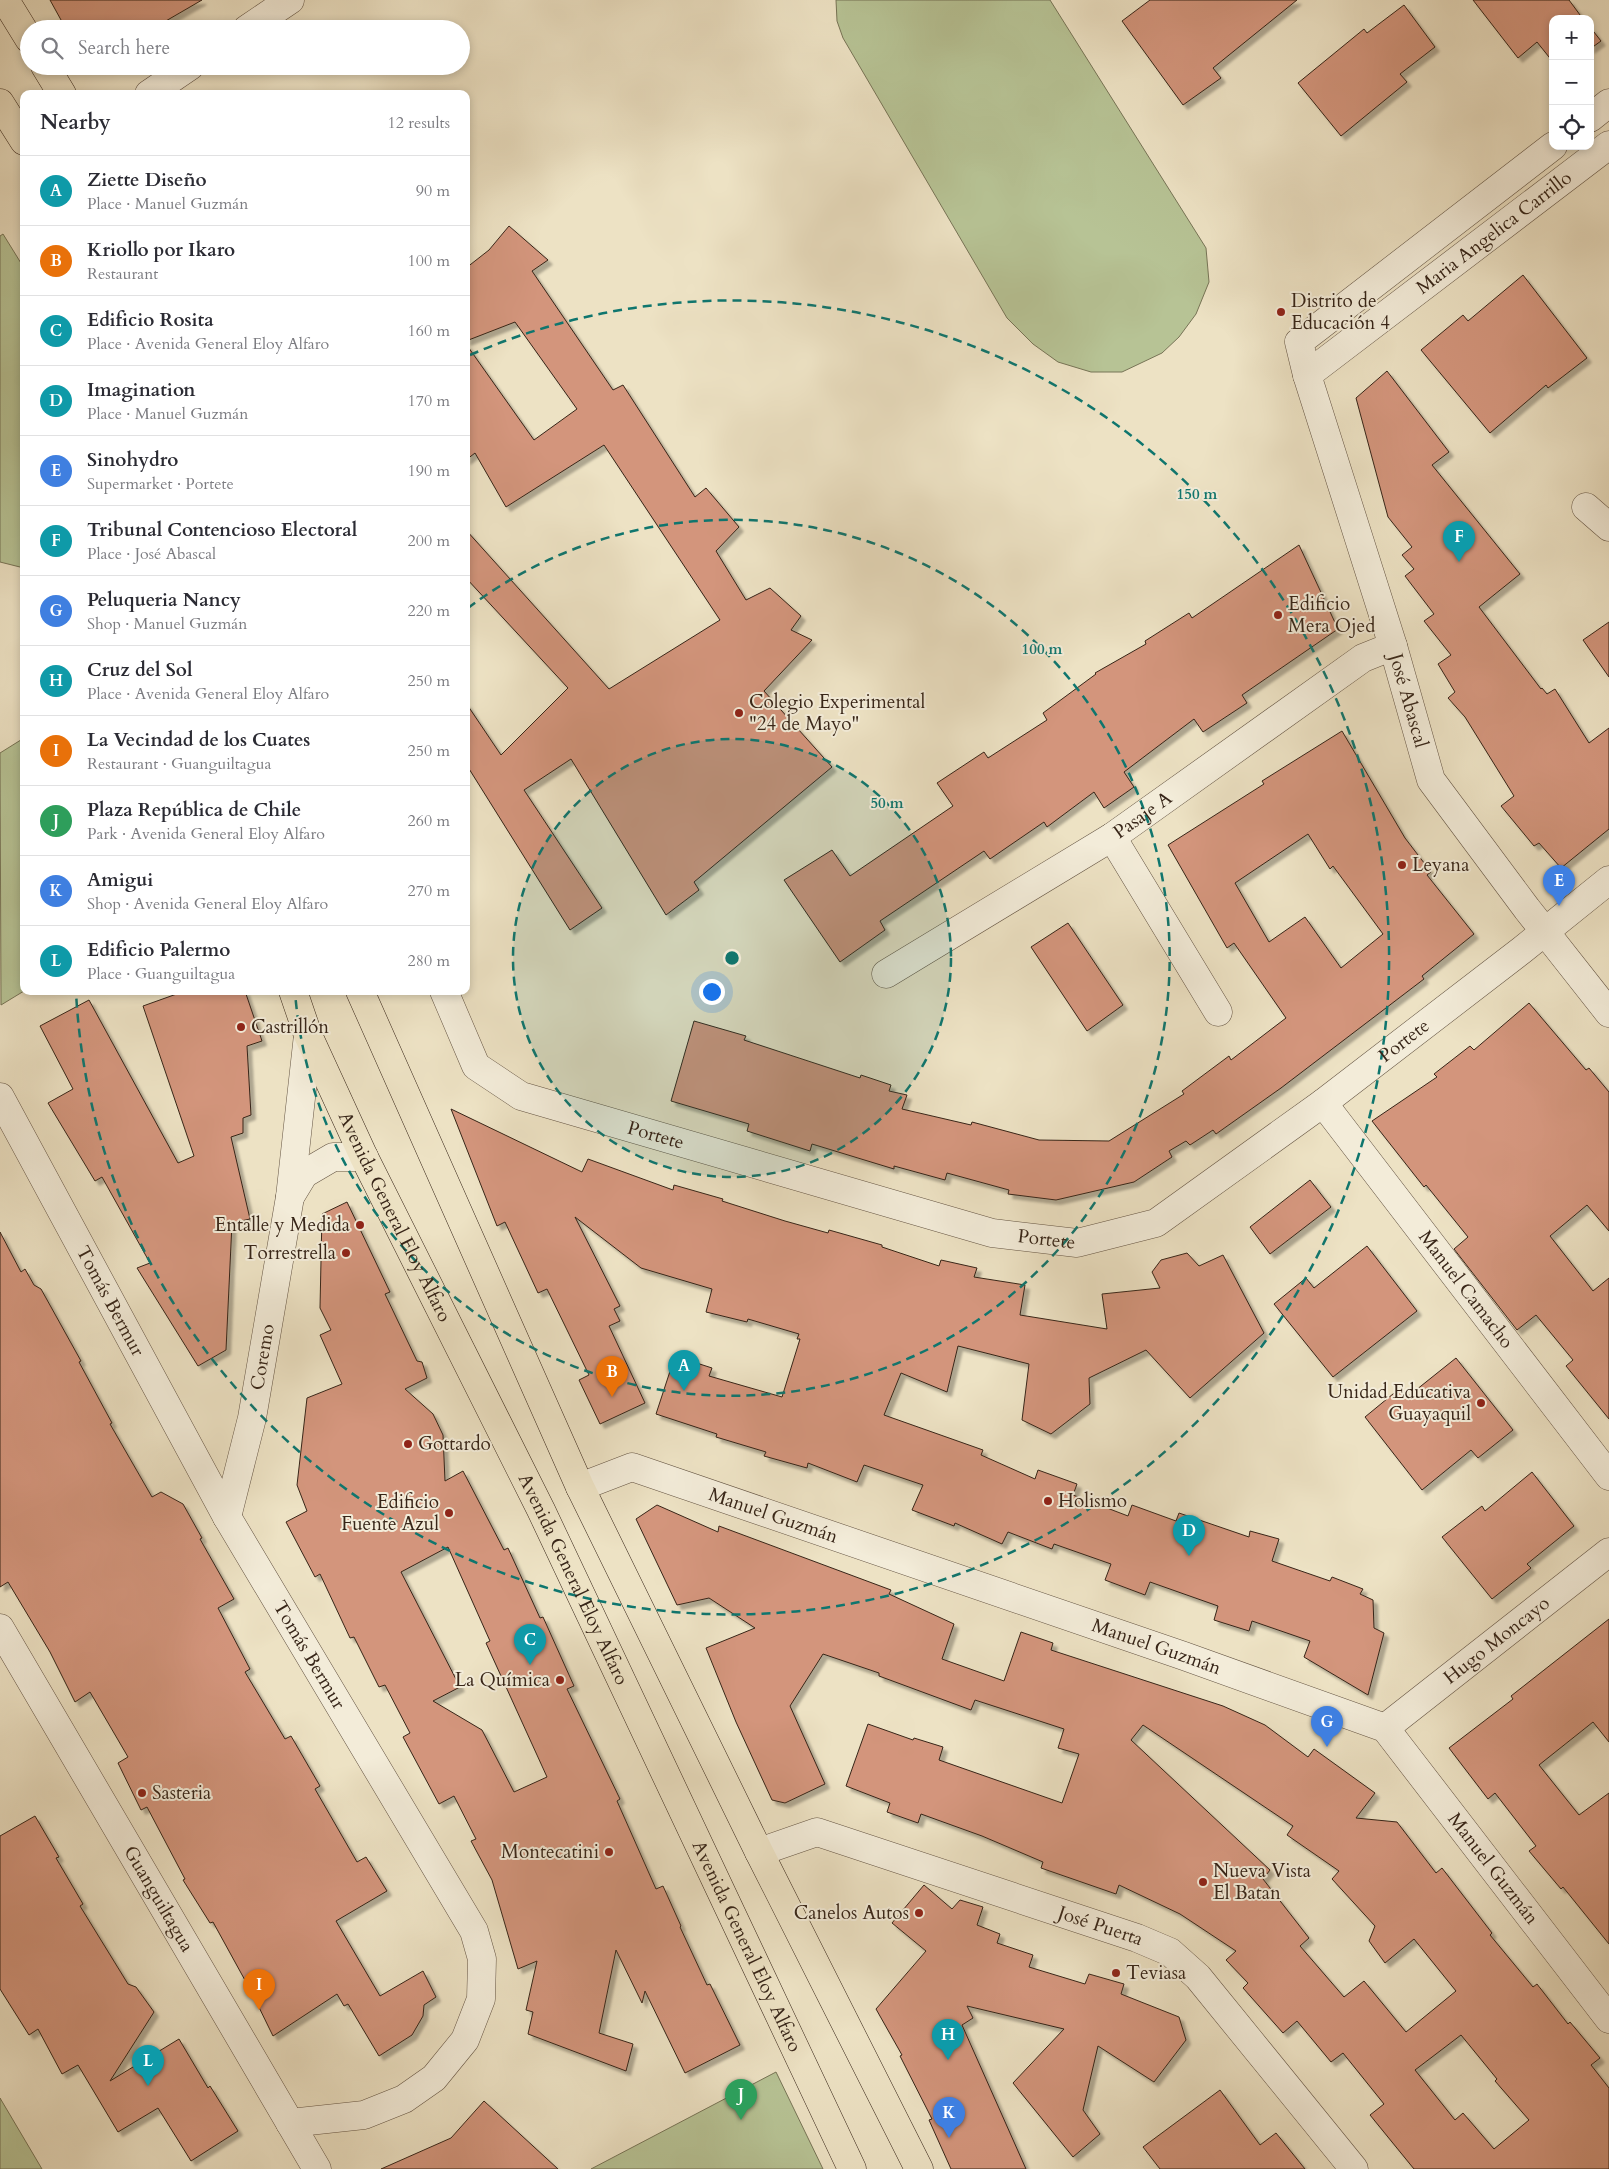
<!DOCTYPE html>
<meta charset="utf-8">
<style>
:root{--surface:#fff;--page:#f2f2f3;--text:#2b2b33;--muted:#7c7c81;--line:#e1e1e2;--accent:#d93025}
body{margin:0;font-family:Cardo,serif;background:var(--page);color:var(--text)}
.controls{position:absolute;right:15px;top:15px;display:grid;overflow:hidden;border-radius:10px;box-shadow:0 2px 8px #0003}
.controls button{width:45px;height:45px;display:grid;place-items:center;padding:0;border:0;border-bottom:1px solid var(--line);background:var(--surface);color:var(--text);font:25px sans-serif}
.you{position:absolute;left:711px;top:991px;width:18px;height:18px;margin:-12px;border:4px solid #fff;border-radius:50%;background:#1a73e8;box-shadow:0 0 0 8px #1a73e833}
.badge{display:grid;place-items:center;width:32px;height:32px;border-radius:50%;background:var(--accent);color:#fff;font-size:16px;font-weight:700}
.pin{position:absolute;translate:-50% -41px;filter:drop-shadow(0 1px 2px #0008)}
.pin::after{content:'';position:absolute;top:26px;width:18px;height:15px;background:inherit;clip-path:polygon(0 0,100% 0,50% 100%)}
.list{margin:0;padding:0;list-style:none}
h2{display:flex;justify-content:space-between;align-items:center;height:65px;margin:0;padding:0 20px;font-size:21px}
h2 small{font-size:16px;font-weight:400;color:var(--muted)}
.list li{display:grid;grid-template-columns:32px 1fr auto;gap:15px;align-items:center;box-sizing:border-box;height:70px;padding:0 20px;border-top:1px solid var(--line)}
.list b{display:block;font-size:19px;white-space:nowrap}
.list p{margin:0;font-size:16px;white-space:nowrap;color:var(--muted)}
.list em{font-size:16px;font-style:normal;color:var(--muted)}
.icon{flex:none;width:28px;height:28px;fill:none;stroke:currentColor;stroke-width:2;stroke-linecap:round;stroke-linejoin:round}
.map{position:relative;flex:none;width:1609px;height:2169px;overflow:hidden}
.search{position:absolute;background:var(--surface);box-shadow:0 2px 8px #0003;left:20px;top:20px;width:450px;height:55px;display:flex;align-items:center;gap:12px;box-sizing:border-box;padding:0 18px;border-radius:28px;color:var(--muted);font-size:19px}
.panel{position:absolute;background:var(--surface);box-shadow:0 2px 8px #0003;left:20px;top:90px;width:450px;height:905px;border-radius:10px}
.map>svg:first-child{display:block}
.green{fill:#b7c395;stroke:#777456}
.building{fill:#d3957b;stroke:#372518;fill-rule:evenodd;filter:url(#shadow)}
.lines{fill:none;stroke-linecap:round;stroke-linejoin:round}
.street-casing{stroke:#645443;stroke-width:29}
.primary-casing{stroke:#372518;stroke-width:29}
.street{stroke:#f3ecd9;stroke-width:28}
.primary{stroke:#ede2c4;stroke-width:28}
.ring{fill:none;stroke:#0f766e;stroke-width:2.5;stroke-dasharray:9 6}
.poi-dot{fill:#8f2418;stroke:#f3ecd9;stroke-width:2}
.labels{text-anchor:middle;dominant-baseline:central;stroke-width:4;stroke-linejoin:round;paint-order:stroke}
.street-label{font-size:19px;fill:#372518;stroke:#f3ecd9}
.poi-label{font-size:19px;fill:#372518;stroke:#f3ecd9;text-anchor:start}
.centre{fill:#0f766e;stroke:#f3ecd9;stroke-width:2.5}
.ring-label{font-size:15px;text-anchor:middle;font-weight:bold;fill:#0f766e;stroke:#f3ecd9;stroke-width:4;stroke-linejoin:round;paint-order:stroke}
</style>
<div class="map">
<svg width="1609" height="2169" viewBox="0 0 1609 2169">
<defs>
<filter id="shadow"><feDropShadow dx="4.5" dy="4.5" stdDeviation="1" flood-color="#0004"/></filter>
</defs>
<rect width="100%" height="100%" fill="#ede2c4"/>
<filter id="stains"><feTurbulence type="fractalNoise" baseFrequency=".004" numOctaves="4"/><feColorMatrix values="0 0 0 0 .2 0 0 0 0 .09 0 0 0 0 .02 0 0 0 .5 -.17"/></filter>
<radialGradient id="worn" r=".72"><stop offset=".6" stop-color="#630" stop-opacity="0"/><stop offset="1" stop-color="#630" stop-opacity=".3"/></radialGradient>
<g class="green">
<polygon points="836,0 1050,0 1206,248 1209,282 1196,314 1179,337 1162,353 1122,372 1091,372 1058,362 1033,344 1007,318 843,38 837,21"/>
<polygon points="3,234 24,268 24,568 0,562 0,236"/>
<polygon points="24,738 24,991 1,1005 0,753"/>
<polygon points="776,2072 823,2169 591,2169"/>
<polygon points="0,2098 42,2169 0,2169"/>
</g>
<g class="building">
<polygon points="50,0 202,0 152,29 66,29"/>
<polygon points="1150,0 1297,0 1213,68 1221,78 1183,105 1122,21"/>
<polygon points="1473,0 1569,0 1583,19 1553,19 1553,62 1537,42 1518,58"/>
<polygon points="1404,5 1435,47 1400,74 1407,82 1341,136 1298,83 1364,29 1367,33"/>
<polygon points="1590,27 1601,41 1590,49"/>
<polygon points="509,226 548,260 532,271 613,390 623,385 695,497 706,488 739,527 716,551 746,600 770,588 801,616 791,630 812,640 764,691 832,767 694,882 699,890 666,915 571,759 524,790 602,908 570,930 466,764 466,703 501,755 568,688 466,578 466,530 609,689 720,620 604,445 506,507 475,453 466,460 466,344 534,440 577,409 515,322 466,341 466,268 489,250"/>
<polygon points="1523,275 1587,358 1548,388 1546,385 1490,433 1421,350 1463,315 1468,321"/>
<polygon points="1387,371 1449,452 1432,465 1520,574 1479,607 1541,689 1542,688 1547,694 1555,689 1589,743 1609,728 1609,829 1561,868 1539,843 1534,846 1501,806 1514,796 1465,717 1448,698 1455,692 1438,664 1451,655 1424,621 1434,614 1405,576 1414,569 1402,555 1412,547 1388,517 1356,398"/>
<polygon points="1299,545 1338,629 1242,695 1247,703 1203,732 1194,719 1124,772 1134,787 1104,808 1094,792 1047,827 1044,822 990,859 984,851 880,921 885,930 840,962 784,880 832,850 850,876 953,806 937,783 984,752 988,758 1047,720 1043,713 1096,674 1095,673 1146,644 1145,641 1189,613 1192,618"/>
<polygon points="1609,622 1609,677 1583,640"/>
<path d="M1342,731L1405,838L1431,872L1427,875L1474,934L1422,976L1424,979L1281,1088L1216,1134L1213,1130L1190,1145L1186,1141L1169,1151L1172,1157L1134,1182L1056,1200L1008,1194L1009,1190L947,1173L945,1180L894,1166V1169L812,1144L810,1151L747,1131L749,1124L671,1101L694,1021L746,1036L744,1040L860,1078L861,1075L891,1085L889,1091L907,1095L902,1109L971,1125L972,1122L1039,1140L1109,1141L1184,1094L1182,1091L1229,1056L1231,1060L1286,1018L1234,943L1227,948L1168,845L1264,784L1262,781ZM1308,834L1330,869L1333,866L1383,934L1341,968L1305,917L1269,942L1235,883Z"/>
<polygon points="1068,923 1123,1005 1087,1031 1031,947"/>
<polygon points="185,991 245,991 262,1041 247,1046 251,1115 243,1118 243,1133 231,1137 250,1219 232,1223 226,1350 198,1366 137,1268 150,1263 102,1177 95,1181 48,1103 73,1089 40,1026 89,1000 178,1163 194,1156 143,1006"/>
<polygon points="1529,1003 1586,1070 1589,1068 1609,1092 1609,1231 1587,1205 1550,1236 1593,1291 1609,1278 1609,1419 1566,1366 1573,1360 1536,1315 1517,1330 1454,1249 1468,1237 1426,1185 1424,1187 1372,1121 1437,1077 1434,1074 1470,1046 1474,1050"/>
<polygon points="451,1109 582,1172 588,1159 673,1190 674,1185 723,1199 722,1201 785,1221 828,1233 829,1230 882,1245 882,1247 939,1266 941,1260 977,1268 974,1277 1025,1285 1020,1315 1107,1329 1102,1294 1160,1288 1152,1272 1161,1260 1187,1253 1199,1266 1223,1255 1264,1333 1190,1398 1146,1350 1089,1378 1090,1404 1051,1434 1022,1420 1029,1364 958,1346 947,1392 901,1373 884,1415 983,1450 981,1455 1035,1479 1038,1470 1077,1484 1073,1495 1128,1516 1132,1505 1176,1521 1179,1513 1249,1537 1250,1531 1279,1539 1272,1561 1330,1581 1332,1577 1363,1589 1360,1594 1373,1600 1374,1628 1384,1633 1368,1695 1304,1657 1310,1641 1252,1621 1249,1631 1214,1620 1218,1606 1150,1582 1145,1595 1105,1580 1111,1564 1054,1544 1052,1549 1008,1532 1002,1544 955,1523 954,1526 912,1510 923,1485 864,1465 857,1482 808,1463 807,1468 764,1456 766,1452 716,1437 717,1434 656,1414 675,1356 712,1368 709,1376 782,1397 800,1339 797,1339 799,1334 748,1319 747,1322 706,1312 712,1289 641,1268 575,1217 620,1306 614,1309 620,1321 609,1326 645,1403 600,1424 579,1380 589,1375 547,1289 538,1293 505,1222 497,1226"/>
<polygon points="1310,1180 1331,1207 1270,1254 1250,1227"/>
<path d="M347,1202L390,1292L385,1294L417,1361L422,1362L427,1378L405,1389L433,1414L443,1435L445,1481L463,1471L504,1550L508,1548L540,1618L543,1617L574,1686L567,1689L620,1799L617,1801L656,1889L663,1886L681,1926L680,1927L707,1985L710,1984L740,2045L685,2073L645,1991L642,2003L616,1950L599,2033L633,2044L626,2071L528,2034L533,2012L526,2010L537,1961L518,1969L492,1880L471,1841L476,1839L454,1796L439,1804L403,1737L410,1733L385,1685L379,1687L354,1637L350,1638L320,1574L315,1577L286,1522L307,1511L297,1485L307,1398L342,1384L320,1335L331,1330L320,1308L322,1214ZM448,1547L490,1641L486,1643L547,1777L514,1792L482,1730L433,1701L460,1687L401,1572Z"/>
<polygon points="0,1232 21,1272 25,1269 34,1285 41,1289 81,1361 79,1362 112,1423 110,1424 152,1497 161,1492 183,1504 202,1538 200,1539 234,1599 218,1608 250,1669 245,1672 285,1739 291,1736 320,1786 315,1789 357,1862 366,1857 387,1891 336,1921 380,1996 423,1971 436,1997 424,2005 423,2016 412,2035 379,2056 348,2004 344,2006 337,1994 273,2036 252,1993 213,1922 210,1923 183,1880 185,1879 147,1807 141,1810 118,1763 128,1757 90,1692 75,1702 50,1652 8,1582 0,1587"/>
<polygon points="1367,1246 1417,1311 1333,1377 1274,1304 1306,1278 1314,1288"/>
<polygon points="1456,1358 1513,1430 1478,1458 1471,1450 1422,1490 1365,1417 1399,1389 1406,1398"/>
<polygon points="1532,1472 1574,1526 1527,1564 1531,1568 1492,1599 1442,1537 1482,1506 1485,1511"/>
<path d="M657,1505L718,1532L719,1526L891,1590L889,1594L954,1624L942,1659L1004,1681L1021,1632L1053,1643L1051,1650L1223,1706L1265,1725L1308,1757L1314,1749L1375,1793L1356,1818L1397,1822L1436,1873L1442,1868L1492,1933L1490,1935L1533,1987L1537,1984L1568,2024L1570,2022L1600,2058L1591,2065L1609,2088V2169H1414L1370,2115L1384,2104L1343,2053L1331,2062L1297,2021L1283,2033L1243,1988L1248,1983L1226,1960L1236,1951L1180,1914L1119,1885L1116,1894L1041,1868L1043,1862L982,1836L921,1814L918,1823L887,1812L890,1803L846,1786L868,1724L913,1740L914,1738L943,1747L939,1760L1062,1803L1079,1754L1058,1748L1064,1729L975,1700L971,1710L879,1676V1673L823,1654L790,1706L825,1784L785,1803L772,1800L736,1722L706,1648L755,1628L709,1598L677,1605L636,1519ZM1143,1725L1293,1826L1287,1835L1339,1871L1332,1879L1375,1926L1369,1941L1385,1963L1414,1939L1456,1991L1406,2032L1364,1981L1344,1997L1300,1946L1309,1938L1263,1879L1270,1870L1131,1740ZM1461,2035L1497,2079L1495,2081L1529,2120L1494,2149L1463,2113L1455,2120L1415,2070Z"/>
<polygon points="1609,1619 1609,1742 1593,1722 1539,1765 1579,1815 1609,1793 1609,1944 1563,1887 1561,1889 1529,1851 1536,1846 1495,1793 1488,1799 1449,1748 1513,1699 1511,1696"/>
<polygon points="35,1816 59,1857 56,1858 83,1904 80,1906 128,1984 136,1987 154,2012 110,2081 179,2039 208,2088 210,2086 238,2131 191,2161 158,2108 118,2132 78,2065 62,2074 38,2029 29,2035 0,1989 0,1836"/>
<polygon points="924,1885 952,1909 960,1900 983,1907 977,1925 1000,1934 997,1943 1033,1955 1029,1967 1085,1984 1089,1974 1124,1984 1121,1994 1179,2017 1186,2040 1154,2082 1098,2046 1083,2110 1100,2134 1073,2157 1013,2083 1064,2029 967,2006 973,2018 962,2025 1026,2169 951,2169 929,2120 932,2119 900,2056 902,2055 876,2009 926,1951 892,1923"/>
<polygon points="1220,2090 1260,2145 1276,2133 1305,2169 1160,2169 1143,2147"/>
<polygon points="484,2101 558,2169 381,2169 451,2138"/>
</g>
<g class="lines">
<defs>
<g id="street">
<polyline points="247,29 290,0"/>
<polyline points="149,94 190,66"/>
<polyline points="1590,118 1609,103"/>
<path id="s1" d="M1553,146L1299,342L1307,375L1393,646L1431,780L1527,909L1609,1013"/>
<path id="s2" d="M1307,375L1609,145"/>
<polyline points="1586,507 1609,527"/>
<polyline points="1112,837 1218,1012"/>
<path id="s3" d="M886,974L1112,837L1363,658L1393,646"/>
<path id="s4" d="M444,991L476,1066L521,1096L992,1233L1077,1243L1156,1223L1323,1103L1522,950L1609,880"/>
<path id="s5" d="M0,1097L227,1517L474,1931L482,1959L481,1999L465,2040L434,2078L404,2099L364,2115L290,2123"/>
<path id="s6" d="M1323,1103L1609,1476"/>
<polyline points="290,1197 304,1174 333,1157 364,1157"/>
<path id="s7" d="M580,1487L632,1467L1184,1656L1385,1728L1609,2019"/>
<path id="s8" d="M227,1517L252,1418L290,1197L308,1035"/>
<path id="s9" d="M0,1628L317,2169"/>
<path id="s10" d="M1385,1728L1609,1552"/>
<path id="s11" d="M759,1852L817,1832L1137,1938L1170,1952L1198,1977L1354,2169"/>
</g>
<g id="primary">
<polyline points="5,0 29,39"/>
<polyline points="45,66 62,94"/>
<polyline points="0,103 24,141"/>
<path id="s12" d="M293,991L308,1035L364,1157L541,1510L852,2169"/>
<polyline points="360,991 580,1487 759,1852 919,2169"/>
</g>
</defs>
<use href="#street" class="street-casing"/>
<use href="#primary" class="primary-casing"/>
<use href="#street" class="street"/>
<use href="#primary" class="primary"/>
</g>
<circle cx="732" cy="958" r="219" fill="#0f766e" fill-opacity=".12"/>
<g class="ring">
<circle cx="732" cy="958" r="219"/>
<path d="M468 608A438 438 0 1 1 295 992"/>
<path d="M470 355A657 657 0 1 1 76 992"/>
</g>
<g class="poi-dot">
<circle cx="1281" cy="312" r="5"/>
<circle cx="1278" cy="615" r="5"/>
<circle cx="739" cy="713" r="5"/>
<circle cx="1402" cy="865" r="5"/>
<circle cx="241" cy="1027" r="5"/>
<circle cx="360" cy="1225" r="5"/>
<circle cx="346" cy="1253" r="5"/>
<circle cx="1481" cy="1403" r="5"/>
<circle cx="408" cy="1444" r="5"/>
<circle cx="1048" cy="1501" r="5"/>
<circle cx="449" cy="1513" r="5"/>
<circle cx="560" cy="1680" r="5"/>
<circle cx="142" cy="1793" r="5"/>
<circle cx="609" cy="1852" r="5"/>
<circle cx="1203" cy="1882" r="5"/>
<circle cx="919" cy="1913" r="5"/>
<circle cx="1116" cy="1973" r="5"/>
</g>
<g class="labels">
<g class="street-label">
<text stroke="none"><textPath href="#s2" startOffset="235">Maria Angelica Carrillo</textPath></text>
<text stroke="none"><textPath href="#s1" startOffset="696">José Abascal</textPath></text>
<text stroke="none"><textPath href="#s3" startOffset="302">Pasaje A</textPath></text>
<text stroke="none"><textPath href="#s4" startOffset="1101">Portete</textPath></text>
<text stroke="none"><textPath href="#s4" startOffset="276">Portete</textPath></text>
<text stroke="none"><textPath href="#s12" startOffset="248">Avenida General Eloy Alfaro</textPath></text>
<text stroke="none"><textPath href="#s4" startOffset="681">Portete</textPath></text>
<text stroke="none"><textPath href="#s6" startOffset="235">Manuel Camacho</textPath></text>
<text stroke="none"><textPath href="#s5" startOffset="232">Tomás Bermur</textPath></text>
<text stroke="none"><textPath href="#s8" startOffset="164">Coremo</textPath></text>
<text stroke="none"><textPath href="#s7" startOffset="205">Manuel Guzmán</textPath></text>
<text stroke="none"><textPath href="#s12" startOffset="652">Avenida General Eloy Alfaro</textPath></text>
<text stroke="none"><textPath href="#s10" startOffset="142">Hugo Moncayo</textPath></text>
<text stroke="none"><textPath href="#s7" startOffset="610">Manuel Guzmán</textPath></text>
<text stroke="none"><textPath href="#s5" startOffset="638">Tomás Bermur</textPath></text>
<text stroke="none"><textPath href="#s7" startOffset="1030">Manuel Guzmán</textPath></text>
<text stroke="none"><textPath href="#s9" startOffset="314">Guanguiltagua</textPath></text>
<text stroke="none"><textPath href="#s11" startOffset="360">José Puerta</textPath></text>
<text stroke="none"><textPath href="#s12" startOffset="1058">Avenida General Eloy Alfaro</textPath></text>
</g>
<g class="poi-label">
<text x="1291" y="301">Distrito de<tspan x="1291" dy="22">Educación 4</tspan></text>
<text x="1288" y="604">Edificio<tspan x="1288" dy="22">Mera Ojed</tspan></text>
<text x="749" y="702">Colegio Experimental<tspan x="749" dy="22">"24 de Mayo"</tspan></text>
<text x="1412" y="865">Leyana</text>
<text x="251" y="1027">Castrillón</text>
<text x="350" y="1225" text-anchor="end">Entalle y Medida</text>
<text x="336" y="1253" text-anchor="end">Torrestrella</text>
<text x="1471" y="1392" text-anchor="end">Unidad Educativa<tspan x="1471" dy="22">Guayaquil</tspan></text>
<text x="418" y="1444">Gottardo</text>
<text x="1058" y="1501">Holismo</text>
<text x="439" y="1502" text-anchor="end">Edificio<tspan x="439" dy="22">Fuente Azul</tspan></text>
<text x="550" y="1680" text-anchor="end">La Química</text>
<text x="152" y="1793">Sasteria</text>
<text x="599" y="1852" text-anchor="end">Montecatini</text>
<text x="1213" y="1871">Nueva Vista<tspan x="1213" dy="22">El Batan</tspan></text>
<text x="909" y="1913" text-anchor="end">Canelos Autos</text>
<text x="1126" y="1973">Teviasa</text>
</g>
</g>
<circle cx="732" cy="958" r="8" class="centre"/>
<g class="ring-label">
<text x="1197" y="499">150 m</text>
<text x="1042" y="654">100 m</text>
<text x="887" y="808">50 m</text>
</g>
<rect width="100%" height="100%" filter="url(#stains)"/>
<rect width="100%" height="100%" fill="url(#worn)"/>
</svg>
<div class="controls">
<button>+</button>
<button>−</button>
<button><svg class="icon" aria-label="locate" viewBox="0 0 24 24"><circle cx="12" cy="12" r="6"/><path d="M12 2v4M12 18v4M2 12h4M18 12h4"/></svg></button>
</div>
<div class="you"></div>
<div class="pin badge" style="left:684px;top:1391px;background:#0f9aa8">A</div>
<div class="pin badge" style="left:612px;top:1397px;background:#e8710a">B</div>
<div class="pin badge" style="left:530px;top:1665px;background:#0f9aa8">C</div>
<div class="pin badge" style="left:1189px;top:1556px;background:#0f9aa8">D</div>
<div class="pin badge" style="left:1559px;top:906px;background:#3f7fe0">E</div>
<div class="pin badge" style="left:1459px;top:562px;background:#0f9aa8">F</div>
<div class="pin badge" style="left:1327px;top:1747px;background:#3f7fe0">G</div>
<div class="pin badge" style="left:948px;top:2060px;background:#0f9aa8">H</div>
<div class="pin badge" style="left:259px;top:2010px;background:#e8710a">I</div>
<div class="pin badge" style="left:741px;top:2120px;background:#2e9e5b">J</div>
<div class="pin badge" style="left:949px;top:2138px;background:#3f7fe0">K</div>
<div class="pin badge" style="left:148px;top:2086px;background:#0f9aa8">L</div>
<div class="search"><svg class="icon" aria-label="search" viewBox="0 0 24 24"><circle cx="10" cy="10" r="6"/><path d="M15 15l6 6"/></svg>Search here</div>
<section class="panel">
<h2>Nearby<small>12 results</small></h2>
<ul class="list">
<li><span class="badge" style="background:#0f9aa8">A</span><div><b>Ziette Diseño</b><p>Place · Manuel Guzmán</p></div><em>90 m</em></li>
<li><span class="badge" style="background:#e8710a">B</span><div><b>Kriollo por Ikaro</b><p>Restaurant</p></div><em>100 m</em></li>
<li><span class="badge" style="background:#0f9aa8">C</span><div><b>Edificio Rosita</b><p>Place · Avenida General Eloy Alfaro</p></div><em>160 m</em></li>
<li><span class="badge" style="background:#0f9aa8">D</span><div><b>Imagination</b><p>Place · Manuel Guzmán</p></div><em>170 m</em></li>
<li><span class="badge" style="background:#3f7fe0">E</span><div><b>Sinohydro</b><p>Supermarket · Portete</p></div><em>190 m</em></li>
<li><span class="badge" style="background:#0f9aa8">F</span><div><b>Tribunal Contencioso Electoral</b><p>Place · José Abascal</p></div><em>200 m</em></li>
<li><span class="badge" style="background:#3f7fe0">G</span><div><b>Peluqueria Nancy</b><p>Shop · Manuel Guzmán</p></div><em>220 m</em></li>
<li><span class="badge" style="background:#0f9aa8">H</span><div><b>Cruz del Sol</b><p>Place · Avenida General Eloy Alfaro</p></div><em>250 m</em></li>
<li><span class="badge" style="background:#e8710a">I</span><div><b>La Vecindad de los Cuates</b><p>Restaurant · Guanguiltagua</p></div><em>250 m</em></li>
<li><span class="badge" style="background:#2e9e5b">J</span><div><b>Plaza República de Chile</b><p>Park · Avenida General Eloy Alfaro</p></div><em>260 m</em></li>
<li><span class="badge" style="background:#3f7fe0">K</span><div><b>Amigui</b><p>Shop · Avenida General Eloy Alfaro</p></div><em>270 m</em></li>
<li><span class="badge" style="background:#0f9aa8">L</span><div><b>Edificio Palermo</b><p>Place · Guanguiltagua</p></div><em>280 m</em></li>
</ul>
</section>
</div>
